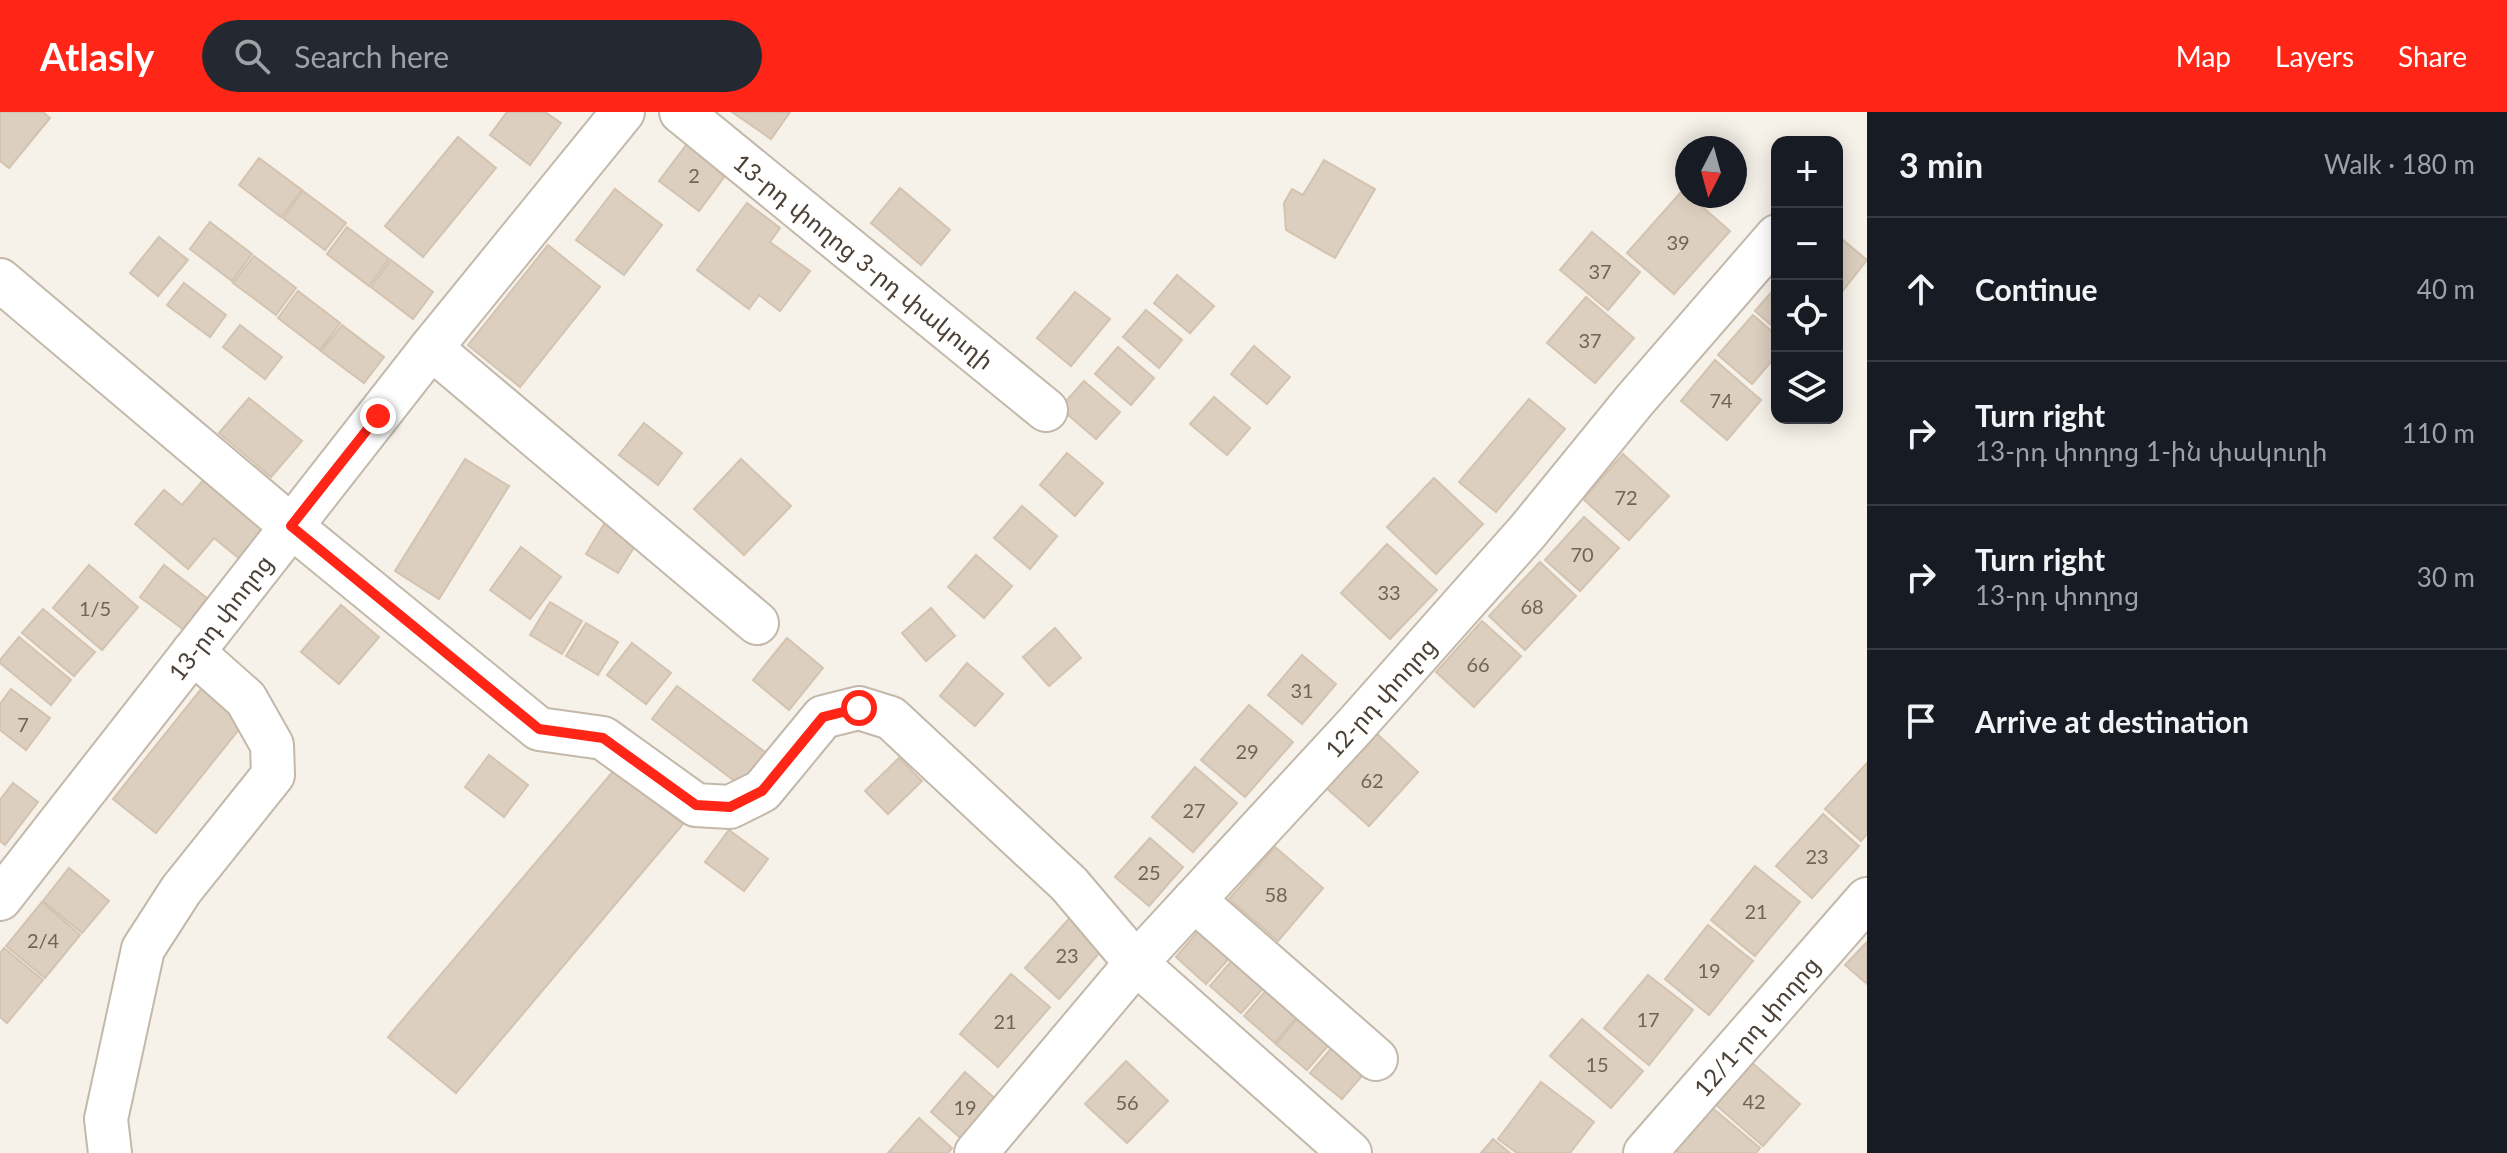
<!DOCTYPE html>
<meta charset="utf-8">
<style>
:root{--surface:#171b24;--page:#242831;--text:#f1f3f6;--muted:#9ea1a6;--line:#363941;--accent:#ff2517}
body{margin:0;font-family:Lato,"Noto Sans Armenian",sans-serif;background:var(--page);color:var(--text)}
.controls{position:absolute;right:24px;top:24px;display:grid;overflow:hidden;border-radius:16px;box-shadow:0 4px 20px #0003}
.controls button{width:72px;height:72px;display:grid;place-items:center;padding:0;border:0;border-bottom:2px solid var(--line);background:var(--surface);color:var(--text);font:40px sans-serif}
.compass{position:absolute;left:1675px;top:24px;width:72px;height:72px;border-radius:50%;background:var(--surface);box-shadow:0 4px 20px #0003;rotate:186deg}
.stop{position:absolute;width:24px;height:24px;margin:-18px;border:6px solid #ff2517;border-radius:50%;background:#fff}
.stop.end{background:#ff2517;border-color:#fff;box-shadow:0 2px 8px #0008}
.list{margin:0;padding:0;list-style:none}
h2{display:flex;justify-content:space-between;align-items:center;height:104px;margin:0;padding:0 32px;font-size:34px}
h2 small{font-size:26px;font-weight:400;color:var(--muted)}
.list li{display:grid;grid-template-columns:52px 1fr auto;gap:24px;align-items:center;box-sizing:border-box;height:144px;padding:0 32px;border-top:2px solid var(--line)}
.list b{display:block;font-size:30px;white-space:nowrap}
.list p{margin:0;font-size:26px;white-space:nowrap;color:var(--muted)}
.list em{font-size:26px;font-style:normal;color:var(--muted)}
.icon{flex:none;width:44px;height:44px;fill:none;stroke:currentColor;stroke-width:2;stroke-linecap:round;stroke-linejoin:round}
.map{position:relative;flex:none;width:1867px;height:1041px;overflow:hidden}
header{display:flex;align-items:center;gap:48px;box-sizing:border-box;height:112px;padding:0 40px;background:var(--accent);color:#fff}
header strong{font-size:38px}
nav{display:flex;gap:44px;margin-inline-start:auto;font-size:28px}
.search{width:560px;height:72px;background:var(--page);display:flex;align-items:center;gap:20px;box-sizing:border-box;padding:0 28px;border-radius:44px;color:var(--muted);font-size:30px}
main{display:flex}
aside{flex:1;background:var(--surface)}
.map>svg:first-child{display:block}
.building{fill:#dccfc0;stroke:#d4c3b0;stroke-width:2}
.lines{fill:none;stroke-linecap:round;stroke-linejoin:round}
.minor-casing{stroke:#c3b8aa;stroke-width:46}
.minor{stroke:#fff;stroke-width:42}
.route{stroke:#ff2517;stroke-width:10}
.labels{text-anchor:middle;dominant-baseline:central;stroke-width:7;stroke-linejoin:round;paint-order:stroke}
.number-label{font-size:20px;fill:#6f6458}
.street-label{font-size:24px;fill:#4b4136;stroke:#fff}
</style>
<header>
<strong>Atlasly</strong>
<div class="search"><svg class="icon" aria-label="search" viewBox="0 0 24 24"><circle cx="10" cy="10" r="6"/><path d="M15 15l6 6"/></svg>Search here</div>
<nav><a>Map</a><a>Layers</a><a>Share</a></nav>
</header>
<main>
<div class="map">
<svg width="1867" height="1041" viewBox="0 0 1867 1041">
<rect width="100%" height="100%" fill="#f6f1e9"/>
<g class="building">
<polygon points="0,0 43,0 50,6 9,56 0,49"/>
<polygon points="507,0 545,0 561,11 530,53 490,23"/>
<polygon points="732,0 790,0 771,27"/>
<polygon points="458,25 496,56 423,145 385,114"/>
<polygon points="690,28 730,57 699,99 659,69"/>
<polygon points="259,46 302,78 281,105 239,73"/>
<polygon points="1324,48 1375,77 1335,146 1286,118 1284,91 1292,77 1303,83"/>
<polygon points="900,76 950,118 921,153 871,111"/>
<polygon points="615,77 662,113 624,163 576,128"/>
<polygon points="1683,78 1730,119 1674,182 1627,141"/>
<polygon points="303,79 346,111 325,138 283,106"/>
<polygon points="747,91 780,116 770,130 810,159 780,199 759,183 749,197 697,158"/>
<polygon points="210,110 252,142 232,169 190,137"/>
<polygon points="347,115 389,147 369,174 327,142"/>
<polygon points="1592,120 1640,160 1608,198 1560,158"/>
<polygon points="1837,123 1867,148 1837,186"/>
<polygon points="159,125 188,148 158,184 130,161"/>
<polygon points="548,133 600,175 520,275 468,233"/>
<polygon points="254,144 296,176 276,203 233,171"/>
<polygon points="391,148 433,180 413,207 371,175"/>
<polygon points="1177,163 1214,194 1190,221 1154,191"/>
<polygon points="184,171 226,203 210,225 167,193"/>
<polygon points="1777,174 1777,218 1755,199"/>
<polygon points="298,179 340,211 320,238 278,206"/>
<polygon points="1075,180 1110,207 1071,254 1037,226"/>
<polygon points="1586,185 1634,226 1595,271 1547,231"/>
<polygon points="1146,198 1182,228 1159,256 1123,225"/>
<polygon points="1753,203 1777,224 1777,243 1752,272 1718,243"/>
<polygon points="240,213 282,245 265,267 223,235"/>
<polygon points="342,213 384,245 364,271 321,239"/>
<polygon points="1254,234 1290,265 1267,292 1231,262"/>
<polygon points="1118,235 1154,266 1131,293 1095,262"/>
<polygon points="1715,248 1761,288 1727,328 1681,289"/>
<polygon points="1084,269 1120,300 1096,327 1060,296"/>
<polygon points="1214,285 1250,316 1227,343 1190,312"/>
<polygon points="249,286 302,329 271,365 219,321"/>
<polygon points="1529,287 1565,317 1496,400 1459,370"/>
<polygon points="644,311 682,341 658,373 619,343"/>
<polygon points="1067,341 1103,371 1075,404 1040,373"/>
<polygon points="1623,342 1669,384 1629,428 1583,387"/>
<polygon points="465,347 509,374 439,487 395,459"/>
<polygon points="741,347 791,394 744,443 694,397"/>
<polygon points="206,365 268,417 241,448 214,426 188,457 135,412 164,378 182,393"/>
<polygon points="1434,366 1483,412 1436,462 1387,415"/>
<polygon points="1022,394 1057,424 1030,457 994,426"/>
<polygon points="1584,405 1619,436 1580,479 1545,448"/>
<polygon points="606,409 638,429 618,461 586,442"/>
<polygon points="1387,432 1437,478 1390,527 1341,481"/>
<polygon points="521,435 561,465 530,507 490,478"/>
<polygon points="976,443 1012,474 984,506 948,475"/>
<polygon points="1540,450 1576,484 1525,538 1489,504"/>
<polygon points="89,453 138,495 102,538 53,496"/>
<polygon points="164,453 207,486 184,518 140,485"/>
<polygon points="550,490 582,509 562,542 530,523"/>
<polygon points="341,493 379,525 339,572 301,540"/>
<polygon points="931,496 955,524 926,549 902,521"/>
<polygon points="43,497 95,540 74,564 22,521"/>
<polygon points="1482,509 1521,544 1474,595 1436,560"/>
<polygon points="586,511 618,530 598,563 566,544"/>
<polygon points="1055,516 1081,546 1049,574 1023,545"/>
<polygon points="19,525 71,568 51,593 0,551 0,548"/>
<polygon points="787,526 823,556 789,598 753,568"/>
<polygon points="632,531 671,561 646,592 607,563"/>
<polygon points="1302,543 1336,572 1302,612 1268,583"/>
<polygon points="967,551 1003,582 975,614 940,584"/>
<polygon points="677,574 769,643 744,676 652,607"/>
<polygon points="202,576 245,610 156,721 113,687"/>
<polygon points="11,577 50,606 26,638 0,618 0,592"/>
<polygon points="1249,593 1293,630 1245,685 1201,648"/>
<polygon points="1375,620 1418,660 1369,714 1325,675"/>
<polygon points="489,643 528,673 504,705 465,675"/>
<polygon points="899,646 922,669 888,702 865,679"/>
<polygon points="1867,651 1867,722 1861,729 1825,697"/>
<polygon points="1195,655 1237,691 1193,740 1152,705"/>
<polygon points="616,656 683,712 456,981 388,925"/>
<polygon points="13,671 38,690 5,733 0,729 0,688"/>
<polygon points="1823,702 1859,734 1812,786 1776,754"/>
<polygon points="729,718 768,747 744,779 705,750"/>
<polygon points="1150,726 1183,755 1149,794 1115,765"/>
<polygon points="1275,735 1323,776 1278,829 1229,787"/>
<polygon points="1755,754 1800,790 1755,844 1711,808"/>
<polygon points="69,756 109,789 82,821 43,789"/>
<polygon points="42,790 80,823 45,866 6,834"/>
<polygon points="1075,800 1109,830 1059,887 1025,856"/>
<polygon points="1708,813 1753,849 1709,903 1665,867"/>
<polygon points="1201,816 1232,843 1206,872 1176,845"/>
<polygon points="1867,830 1867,872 1845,853"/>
<polygon points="4,836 43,868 7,911 0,905 0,841"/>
<polygon points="1235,845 1267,872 1241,901 1210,874"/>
<polygon points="1011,862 1050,895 998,955 960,922"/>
<polygon points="1648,863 1693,898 1649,953 1604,916"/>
<polygon points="1269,875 1300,901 1275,931 1244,904"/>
<polygon points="1301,902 1332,929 1307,958 1276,932"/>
<polygon points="1582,907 1643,959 1611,996 1550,944"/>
<polygon points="1336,931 1367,958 1342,987 1310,961"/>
<polygon points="1744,944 1800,992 1763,1034 1708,986"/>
<polygon points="1126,949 1168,989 1127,1031 1085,992"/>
<polygon points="965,960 998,989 964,1029 931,1000"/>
<polygon points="1541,970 1594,1010 1570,1041 1517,1041 1498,1027"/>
<polygon points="1703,988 1760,1036 1756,1041 1679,1041 1667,1031"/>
<polygon points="919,1006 952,1036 948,1041 888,1041"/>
<polygon points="1493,1027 1510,1041 1481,1041"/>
</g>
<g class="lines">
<defs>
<g id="minor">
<polyline points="681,0 1046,298"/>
<polyline points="0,168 291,414 539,617 603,626 696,693 730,695 762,679 823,605 859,596 891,606 1069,772 1136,851 1350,1041"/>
<polyline points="431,236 757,511"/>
<polyline points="0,787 431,236 623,0"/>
<polyline points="1194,788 1376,947"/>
<polyline points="110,1041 106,1007 143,837 181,778 273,663 272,633 246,587 193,540"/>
<polyline points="976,1041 1136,851 1354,615 1528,419 1634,289 1777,124"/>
<polyline points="1645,1041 1867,787"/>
</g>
</defs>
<use href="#minor" class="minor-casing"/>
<use href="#minor" class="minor"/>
</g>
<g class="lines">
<polyline class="route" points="378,304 291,414 539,617 603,626 696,693 730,695 762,679 823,605 859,596"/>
</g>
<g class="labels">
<g class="number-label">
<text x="694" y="63">2</text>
<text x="1678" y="130">39</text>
<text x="1600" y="159">37</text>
<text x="1590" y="228">37</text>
<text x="1721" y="288">74</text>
<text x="1626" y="385">72</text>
<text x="1582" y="442">70</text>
<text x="1389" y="480">33</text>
<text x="1532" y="494">68</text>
<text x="95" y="496">1/5</text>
<text x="1478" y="552">66</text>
<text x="1302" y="578">31</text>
<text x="23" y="612">7</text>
<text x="1247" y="639">29</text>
<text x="1372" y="668">62</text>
<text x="1194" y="698">27</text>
<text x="1817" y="744">23</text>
<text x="1149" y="760">25</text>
<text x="1276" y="782">58</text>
<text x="1756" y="799">21</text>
<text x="43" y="828">2/4</text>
<text x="1067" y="843">23</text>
<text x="1709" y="858">19</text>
<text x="1648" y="907">17</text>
<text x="1005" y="909">21</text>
<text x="1597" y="952">15</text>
<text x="1754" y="989">42</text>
<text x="1127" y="990">56</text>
<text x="965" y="995">19</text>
</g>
<g class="street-label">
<text transform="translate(864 149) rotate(39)">13-րդ փողոց 3-րդ փակուղի</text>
<text transform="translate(220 505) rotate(-52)">13-րդ փողոց</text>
<text transform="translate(1380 585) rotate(-48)">12-րդ փողոց</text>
<text transform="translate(1756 914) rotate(-49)">12/1-րդ փողոց</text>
</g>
</g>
</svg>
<div class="controls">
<button>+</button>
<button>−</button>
<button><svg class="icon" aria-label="locate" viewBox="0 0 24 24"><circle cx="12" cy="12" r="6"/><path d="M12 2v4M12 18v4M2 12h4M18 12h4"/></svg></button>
<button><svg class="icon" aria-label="layers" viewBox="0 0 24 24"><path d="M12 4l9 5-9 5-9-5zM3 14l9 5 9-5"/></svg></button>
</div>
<svg class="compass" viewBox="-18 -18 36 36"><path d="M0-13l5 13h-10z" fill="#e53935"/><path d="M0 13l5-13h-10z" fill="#9ea1a6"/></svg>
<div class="stop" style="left:859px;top:596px"></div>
<div class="stop end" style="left:378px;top:304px"></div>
</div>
<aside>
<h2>3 min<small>Walk · 180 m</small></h2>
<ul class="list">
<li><svg class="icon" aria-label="ahead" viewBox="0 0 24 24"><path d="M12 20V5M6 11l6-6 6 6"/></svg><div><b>Continue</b></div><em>40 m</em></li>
<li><svg class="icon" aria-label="right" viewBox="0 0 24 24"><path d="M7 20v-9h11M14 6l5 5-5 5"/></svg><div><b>Turn right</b><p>13-րդ փողոց 1-ին փակուղի</p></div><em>110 m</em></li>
<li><svg class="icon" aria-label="right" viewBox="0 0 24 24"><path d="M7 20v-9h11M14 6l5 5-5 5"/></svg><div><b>Turn right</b><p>13-րդ փողոց</p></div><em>30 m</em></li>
<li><svg class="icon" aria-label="arrive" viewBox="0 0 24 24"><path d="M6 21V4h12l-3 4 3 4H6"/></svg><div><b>Arrive at destination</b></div></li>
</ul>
</aside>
</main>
